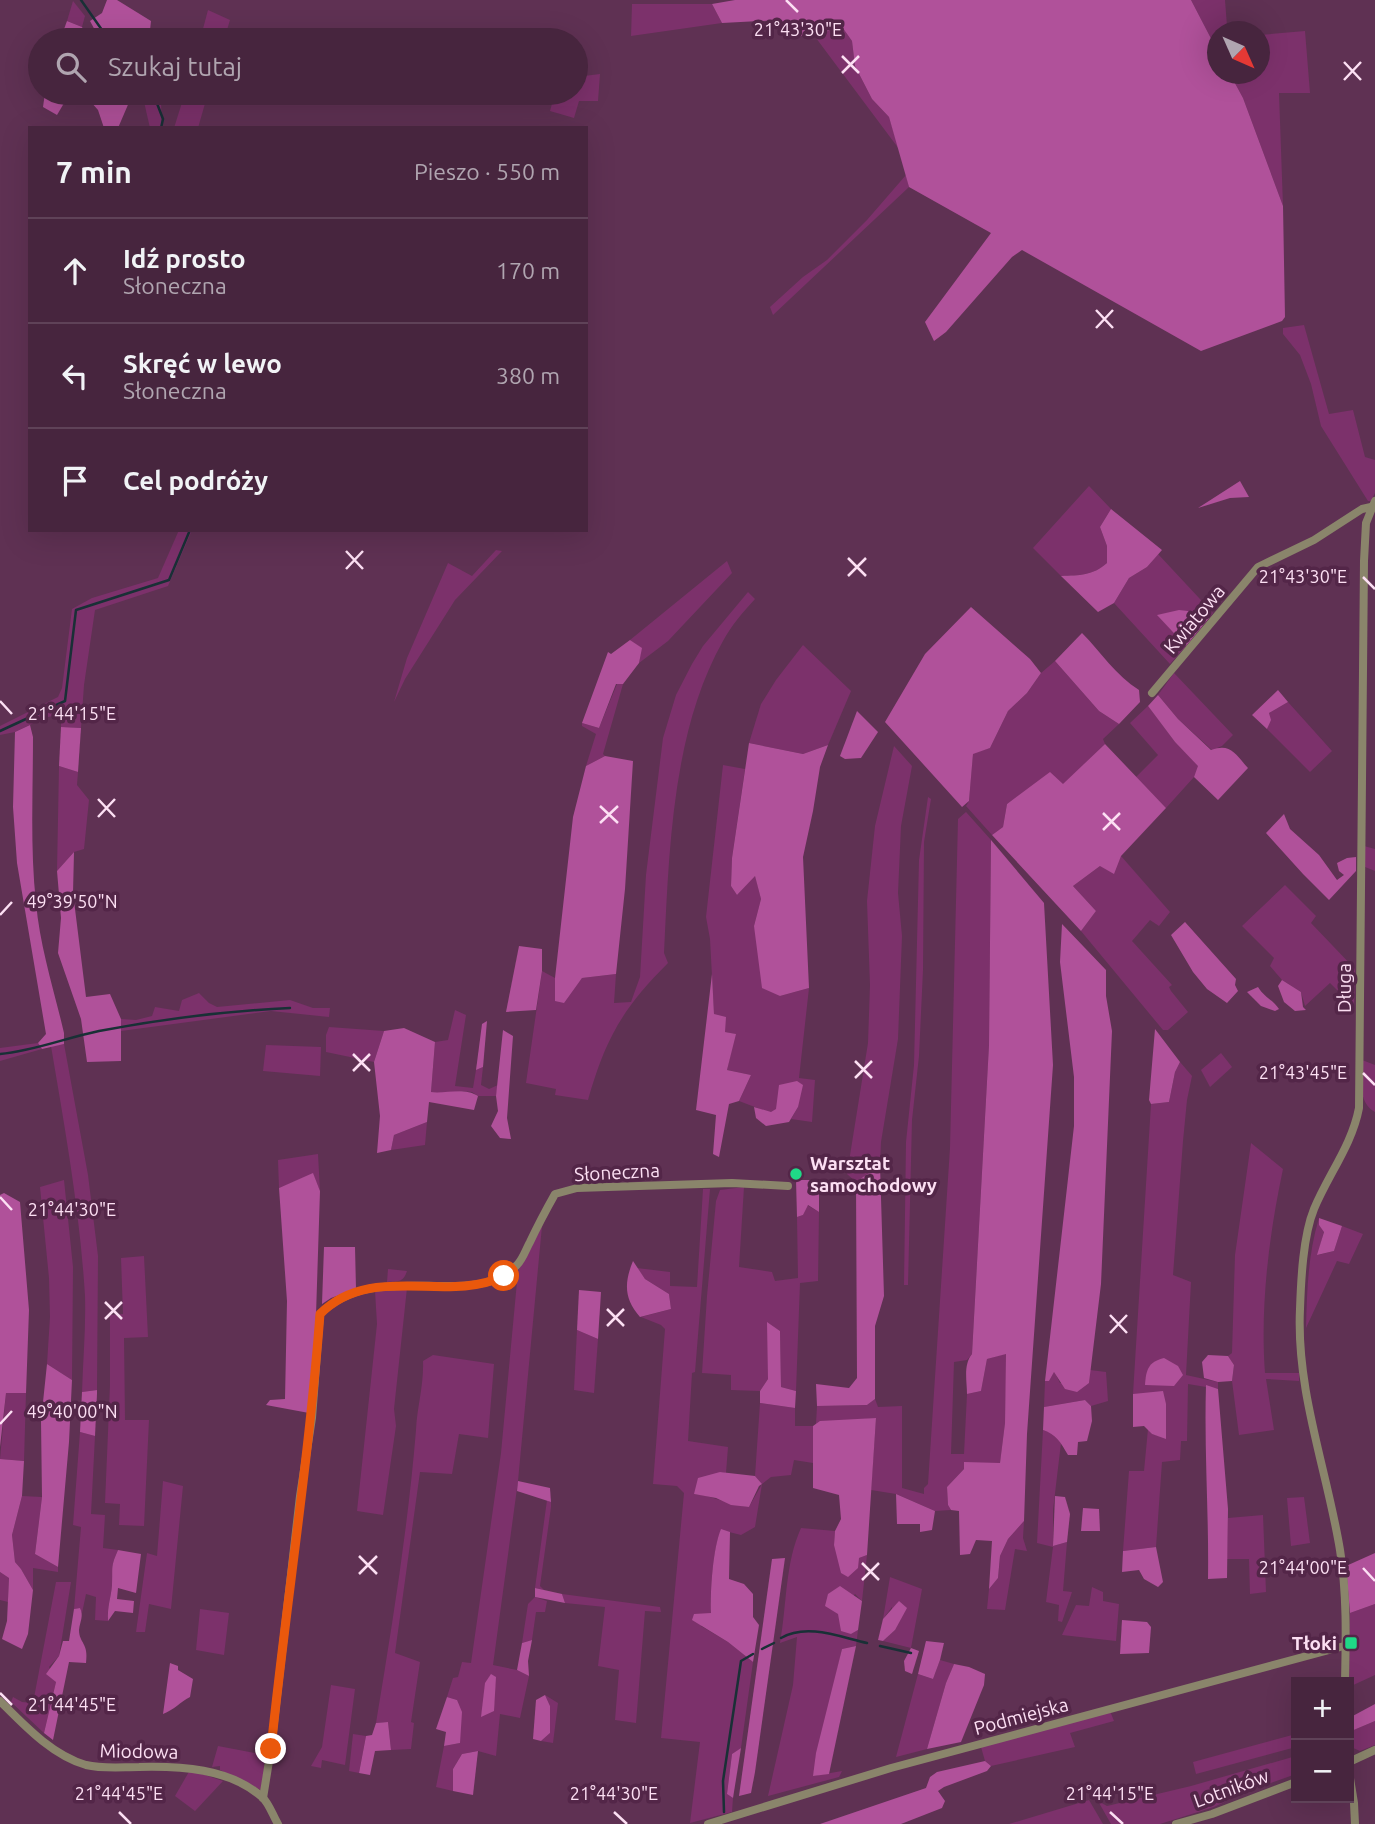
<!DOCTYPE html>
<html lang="pl">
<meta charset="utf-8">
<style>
:root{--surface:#47253e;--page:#513149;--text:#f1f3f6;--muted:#b0a5b0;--line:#5f4258}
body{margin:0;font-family:Ubuntu,sans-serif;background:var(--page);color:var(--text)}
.controls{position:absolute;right:21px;bottom:21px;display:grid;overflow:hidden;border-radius:0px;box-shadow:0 7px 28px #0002}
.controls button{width:63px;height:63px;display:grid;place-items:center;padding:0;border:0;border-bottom:2px solid var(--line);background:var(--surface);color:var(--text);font:35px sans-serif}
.compass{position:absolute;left:1207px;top:21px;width:63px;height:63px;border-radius:50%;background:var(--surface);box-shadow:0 7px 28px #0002;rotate:135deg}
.stop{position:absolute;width:21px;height:21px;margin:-16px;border:5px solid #ea580c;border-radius:50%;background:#fff}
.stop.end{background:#ea580c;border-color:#fff;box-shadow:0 2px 7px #0008}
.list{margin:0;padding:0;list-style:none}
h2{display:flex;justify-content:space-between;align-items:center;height:91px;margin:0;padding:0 28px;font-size:30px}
h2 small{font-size:23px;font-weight:400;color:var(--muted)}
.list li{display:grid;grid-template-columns:46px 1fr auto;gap:21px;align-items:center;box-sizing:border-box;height:105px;padding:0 28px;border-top:2px solid var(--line)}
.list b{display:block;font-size:26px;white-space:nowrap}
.list p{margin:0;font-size:23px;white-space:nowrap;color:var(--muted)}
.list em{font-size:23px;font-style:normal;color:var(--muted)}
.icon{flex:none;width:38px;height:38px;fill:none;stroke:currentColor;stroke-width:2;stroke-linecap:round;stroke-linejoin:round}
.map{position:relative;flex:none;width:1375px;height:1824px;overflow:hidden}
.search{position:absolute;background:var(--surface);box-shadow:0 7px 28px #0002;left:28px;top:28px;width:560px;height:77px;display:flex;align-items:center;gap:18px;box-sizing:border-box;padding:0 24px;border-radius:38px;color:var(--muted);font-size:26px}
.panel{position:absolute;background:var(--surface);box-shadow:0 7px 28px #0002;left:28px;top:126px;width:560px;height:406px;border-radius:0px}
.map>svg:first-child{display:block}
.green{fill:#7c316b}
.forest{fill:#b0519a}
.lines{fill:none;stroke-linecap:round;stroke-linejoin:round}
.stream{stroke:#193036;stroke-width:2.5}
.minor{stroke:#8a856b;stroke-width:8}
.route{stroke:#ea580c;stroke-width:9}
.ticks{fill:none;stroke:#fcdff3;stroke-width:2.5}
.poi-dot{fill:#1fd887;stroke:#532648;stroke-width:2.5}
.labels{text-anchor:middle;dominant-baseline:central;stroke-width:7;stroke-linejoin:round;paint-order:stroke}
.street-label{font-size:19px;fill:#fcdff3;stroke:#532648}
.poi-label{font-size:19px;font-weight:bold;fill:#fcdff3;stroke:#532648;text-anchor:start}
.ticks-label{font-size:18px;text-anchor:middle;fill:#fcdff3;stroke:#532648;stroke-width:7;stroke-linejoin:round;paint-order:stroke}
</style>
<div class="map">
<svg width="1375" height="1824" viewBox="0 0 1375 1824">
<rect width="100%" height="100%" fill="#5f3153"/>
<g class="green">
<polygon points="1191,0 1225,0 1227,26 1250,24 1256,31 1218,32 1217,50"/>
<polygon points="73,1 85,16 82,27 67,21"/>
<polygon points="632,4 712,4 722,23 631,36"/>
<polygon points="208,10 230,20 224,40 200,40"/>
<polygon points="840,24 852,41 855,66 872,99 889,117 899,149 816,38"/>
<polygon points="1305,31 1310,93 1279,93 1283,206 1243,98 1230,74 1260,74 1260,35"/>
<polygon points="600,74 598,101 579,101 574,118 550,111 555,93 576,93 576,77"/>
<polygon points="142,93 155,93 161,103 162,128 150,128"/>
<polygon points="185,93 208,93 198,128 174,128"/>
<polygon points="906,175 909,187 773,315 770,307 803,277 827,260 867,220"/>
<polygon points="1304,325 1329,414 1353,410 1365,457 1375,460 1375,493 1371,501 1368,501 1321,426 1311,384 1300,355 1283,334 1283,328"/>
<path d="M1089,486L1111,509L1100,527L1107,546V563C1092,576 1080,575 1061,576L1033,548Z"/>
<polygon points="179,530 192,530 168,586 95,610 84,685 81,728 61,727 61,714 44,718 15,732 0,735 0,726 58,697 62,688 72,609 92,598 158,578"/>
<polygon points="496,550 502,551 455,600 405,679 394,702 407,658 448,563 472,576"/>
<polygon points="1158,554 1213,613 1209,618 1197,612 1158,615 1186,646 1170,664 1114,603 1129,578 1147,567"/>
<polygon points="727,561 732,573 668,641 639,663 641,648 630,640"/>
<path d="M748,592L755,599C743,612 731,626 723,641C672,731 669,852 664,953L668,963C622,1009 606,1038 588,1100L555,1095L556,1089L526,1083L542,971L555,978V1001L575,986L582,978L616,974L614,1003L631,1002L640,977L646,875L663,738L676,695L692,664L703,646Z"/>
<polygon points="803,645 851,691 828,745 803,754 749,743 761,704 776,680"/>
<polygon points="1055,661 1099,711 1119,724 1103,739 1105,744 1063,785 1028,789 1007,804 1003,827 992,835 966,806 969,801 973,753 990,748 1008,711 1027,693 1041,673"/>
<polygon points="1174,673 1233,735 1222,746 1212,750 1178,719 1158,695"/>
<polygon points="617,684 623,684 603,754 605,756 586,766 596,734 582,726 582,723 599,728"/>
<polygon points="1288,702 1332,751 1310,772 1267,729 1270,720 1269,713"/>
<polygon points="1148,706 1175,742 1199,766 1194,777 1166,808 1136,777 1158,755 1130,723"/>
<polygon points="894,746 912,766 901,826 898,893 902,936 898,1039 881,1142 880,1165 856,1182 847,1174 868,1043 870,985 867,901 875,826"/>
<polygon points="723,765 745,769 732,858 731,886 737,895 755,875 761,899 754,926 780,996 809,988 799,1078 815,1080 812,1122 791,1119 798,1107 777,1109 771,1113 739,1101 751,1075 727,1070 735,1034 725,1032 714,1014 710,939 706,917"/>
<polygon points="59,766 78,772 77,785 89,800 84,849 74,852 57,871"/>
<polygon points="928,797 931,799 924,842 923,970 919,1056 912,1120 908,1285 904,1285 906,1142 914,1065 919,860"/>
<polygon points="966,812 991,840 989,1045 972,1354 967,1360 954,1362 951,1454 964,1454 967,1394 981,1391 987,1359 1007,1353 1005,1423 1000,1464 964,1469 947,1487 948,1505 951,1510 935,1511 896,1494 871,1490 876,1418 816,1424 817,1406 867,1405 875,1399 878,1407 902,1406 902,1488 924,1494 924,1488 928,1484 950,1148 958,819"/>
<polygon points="1364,846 1375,849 1375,871 1365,867"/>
<polygon points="1121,856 1170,912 1159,926 1150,920 1132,941 1172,985 1169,987 1171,991 1188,1012 1168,1030 1163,1030 1081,931 1096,911 1073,886 1100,866"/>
<polygon points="1285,885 1316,916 1311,923 1355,969 1354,1007 1330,983 1305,1006 1301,992 1282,980 1270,966 1274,958 1242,926"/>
<polygon points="199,993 209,1003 217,1007 290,1000 313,1008 330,1008 329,1017 271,1011 121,1031 121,1019 136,1020 152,1016 155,1007 179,1011 182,1000"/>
<polygon points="455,1010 466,1015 455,1086 473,1088 476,1070 483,1067 481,1085 489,1089 498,1085 496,1096 478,1096 472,1092 460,1091 445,1094 431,1092 435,1042 448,1040"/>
<polygon points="329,1027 384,1031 374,1062 326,1052 326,1035"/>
<polygon points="38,1043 42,1049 0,1061 0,1048"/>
<path d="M64,1044L88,1175L98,1256L97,1390L82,1392C83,1360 86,1327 85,1296C80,1212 65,1129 51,1046Z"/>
<polygon points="266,1045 321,1047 320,1076 263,1071"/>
<polygon points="1221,1053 1232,1067 1210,1087 1201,1070"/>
<path d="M1362,1060L1375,1065V1112C1357,1102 1362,1079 1362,1060Z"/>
<polygon points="1180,1062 1192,1076 1187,1100 1183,1141 1173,1275 1191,1282 1186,1375 1218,1382 1218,1389 1188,1384 1187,1441 1181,1441 1180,1460 1162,1462 1156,1547 1123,1551 1129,1471 1144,1471 1148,1429 1152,1434 1159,1436 1146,1394 1133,1394 1151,1104 1169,1102 1175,1072"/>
<polygon points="427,1122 425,1145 391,1150 394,1135"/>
<path d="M1251,1143L1283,1169C1269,1235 1260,1306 1265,1373H1299V1381L1266,1379L1274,1430L1239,1435L1232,1381L1234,1365L1228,1356L1232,1353L1235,1255Z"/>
<polygon points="318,1154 320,1191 313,1174 279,1188 278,1160"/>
<polygon points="64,1180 73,1267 72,1380 47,1364 50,1317 49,1278 40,1187"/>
<polygon points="744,1187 739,1267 772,1272 775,1281 798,1278 797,1217 803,1215 807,1205 819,1212 818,1281 800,1283 796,1391 781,1387 780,1331 768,1323 768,1379 760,1391 731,1390 731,1375 702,1373 707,1296 716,1201 720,1190"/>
<path d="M703,1189H710L695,1372L692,1373L688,1441L728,1447L726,1473L720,1472L694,1494C714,1496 729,1505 749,1507L762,1484L755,1476L760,1403L795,1408V1426H813V1463L794,1460L791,1475L771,1477L762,1484L755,1527L741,1535L721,1530C713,1547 710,1593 711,1613L701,1626L728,1642L753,1662L741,1748L732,1754L727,1794L733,1798L732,1812L690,1823L700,1742L661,1738L684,1493L677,1486L653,1484L665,1329L661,1325L641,1317L671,1309L669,1294L645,1279L637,1268L670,1272V1286L697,1287Z"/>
<path d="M1319,1218V1225L1324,1231L1318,1255L1334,1251L1342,1226L1363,1234L1349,1264L1337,1261L1306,1328C1307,1290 1308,1254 1319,1218Z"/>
<polygon points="542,1226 518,1481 493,1665 517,1670 529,1676 520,1718 500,1714 496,1756 478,1751 462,1754 453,1769 453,1791 436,1787 444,1746 460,1743 457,1700 447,1697 453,1678 458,1677 462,1662 471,1663 501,1453 518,1271"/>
<polygon points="144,1256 148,1337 124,1338 125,1420 149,1420 144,1526 119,1525 120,1504 105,1503 110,1385 110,1315 123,1314 121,1258"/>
<path d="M388,1269L407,1271C403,1283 398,1281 387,1282Z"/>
<polygon points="407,1288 394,1409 396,1426 383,1515 357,1511 377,1324 375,1291"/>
<polygon points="577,1330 598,1339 594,1393 574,1390"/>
<path d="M433,1355L494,1364L488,1438L459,1434L452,1474L420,1472L395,1653L420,1662L411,1722L414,1723L411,1749L391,1750L388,1722L376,1723C392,1626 408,1528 416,1430C417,1407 424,1385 423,1361Z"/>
<polygon points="1090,1370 1106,1372 1108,1401 1091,1406 1085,1400 1044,1407 1045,1381 1049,1381 1054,1371 1060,1383 1089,1383"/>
<polygon points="6,1392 26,1393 24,1461 0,1459"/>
<polygon points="1043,1430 1052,1433 1061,1443 1053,1510 1053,1546 1067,1542 1063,1591 1072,1592 1062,1622 1058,1621 1059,1605 1046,1602 1053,1547 1037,1543"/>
<path d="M80,1432L95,1436L91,1514L105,1515L103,1548L118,1550C110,1568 113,1567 112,1585C111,1598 107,1606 108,1621L95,1620L96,1597L86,1594L82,1613L80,1608L74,1609L81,1527L73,1525Z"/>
<polygon points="163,1481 183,1486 171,1609 149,1604 145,1632 136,1632 147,1553 157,1556"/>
<polygon points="22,1496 42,1497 35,1554 58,1567 58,1572 33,1568 33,1590 21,1569 15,1562 12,1535"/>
<polygon points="1304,1497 1310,1543 1291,1546 1287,1498"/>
<polygon points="547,1500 551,1502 551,1507 540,1586 544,1590 535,1588"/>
<polygon points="1263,1515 1266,1592 1250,1594 1249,1559 1227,1559 1228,1518"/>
<polygon points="1024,1521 1023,1538 1027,1551 1015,1549 1005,1610 987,1609 989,1589 998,1578 1000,1556 1008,1539"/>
<path d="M801,1528L835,1531L834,1545L859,1558L867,1555L862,1601L855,1594L838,1614L851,1634L858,1630L856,1646L842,1649L813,1776L842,1771L839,1777L768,1796L793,1685L797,1637L780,1643C787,1604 785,1563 801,1528Z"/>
<polygon points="0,1572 9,1578 8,1602 0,1600"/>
<polygon points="890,1577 922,1589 911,1648 883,1641 895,1630 892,1607 883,1619"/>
<polygon points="56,1582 71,1582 59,1656 49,1667 56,1682 44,1733 11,1702 13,1697 22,1702 33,1703"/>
<polygon points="1092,1587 1103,1592 1103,1601 1119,1604 1116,1641 1062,1635 1076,1605 1089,1606"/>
<polygon points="562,1594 660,1607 661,1612 645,1611 636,1723 615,1720 619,1670 598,1666 605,1607 565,1603"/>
<polygon points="535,1597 547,1601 545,1612 536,1612 532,1640 522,1643 528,1604"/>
<polygon points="1375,1604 1375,1675 1349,1687 1350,1613"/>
<polygon points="200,1609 229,1613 224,1655 196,1650"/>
<polygon points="940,1660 954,1664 946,1683 927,1749 896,1757 918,1674 933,1679"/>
<polygon points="331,1685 355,1689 345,1765 322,1760 321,1768 311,1766 322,1747"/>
<polygon points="545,1695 558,1703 553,1743 541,1741 550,1733 550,1706"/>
<polygon points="1110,1711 1114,1721 1070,1733 1075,1747 991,1766 985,1761 981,1747"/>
<polygon points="1375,1721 1375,1745 1360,1751 1351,1747 1349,1732"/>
<polygon points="353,1734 366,1736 359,1773 349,1771"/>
<polygon points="1296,1734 1296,1747 1196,1774 1193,1762"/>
<polygon points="218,1746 266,1755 261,1790 220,1770 220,1766 212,1767"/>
<polygon points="1296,1756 1296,1774 1243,1793 1214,1807 1160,1824 1111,1824 1098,1801 1107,1806 1191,1786"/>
<polygon points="190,1770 223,1781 195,1811 175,1796"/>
<polygon points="1089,1800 1103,1824 1009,1824"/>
</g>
<g class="forest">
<polygon points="107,0 117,0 151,21 149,40 95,40 97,34 90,21 102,13"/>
<polygon points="735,0 1191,0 1217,50 1218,74 1230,74 1243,98 1283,206 1285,317 1282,321 1201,351 1022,250 1012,257 946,332 934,341 925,322 991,233 909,187 889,117 872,99 855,66 852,41 840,24 816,38 810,31 798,38 781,20 722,23 712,4"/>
<polygon points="67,21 82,27 87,37 85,40 60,40"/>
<polygon points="45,93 70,93 57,115 43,107"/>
<polygon points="83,93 133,93 118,128 104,128 98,110"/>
<polygon points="1240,481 1249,497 1230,498 1198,508"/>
<path d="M1111,509L1162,550L1147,567L1129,578L1114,603L1098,612L1061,576C1080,575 1092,576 1107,563V546L1100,527Z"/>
<polygon points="971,607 1030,659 1041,673 1027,693 1008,711 990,748 973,754 969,801 962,807 885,722 925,654"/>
<polygon points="1179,610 1197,612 1209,618 1186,646 1157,615"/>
<path d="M1082,633C1101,652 1116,676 1139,690L1140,702L1119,724L1099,711L1055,661Z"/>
<polygon points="630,640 642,648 639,663 623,684 616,684 599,728 582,723 608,652 611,654"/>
<polygon points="1278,690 1288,702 1269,713 1271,720 1267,729 1252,715"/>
<path d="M1158,695L1178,719L1211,750C1231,743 1235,754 1248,768L1218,800L1194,777L1198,766L1175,742L1148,706Z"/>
<polygon points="857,711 878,732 861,758 845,759 840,756"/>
<path d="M30,725L33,737C33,792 30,848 36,903C40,947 54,990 64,1033V1044L42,1049L38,1043L46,1034L17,863L13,807L15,732Z"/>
<polygon points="61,727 81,728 78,772 59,766"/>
<polygon points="749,743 803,754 828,745 820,767 813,811 803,857 809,988 780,996 762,988 754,926 761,899 755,876 737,895 731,886 732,858"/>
<polygon points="1105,744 1166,808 1121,856 1114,874 1100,866 1073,886 1096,911 1081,931 992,835 1003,827 1007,804 1050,772 1063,784"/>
<polygon points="605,756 633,761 625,889 616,974 582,978 564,1003 555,1001 555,978 573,817 586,766"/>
<polygon points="1284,814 1290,829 1319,855 1337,880 1344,875 1339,871 1337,863 1347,858 1356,857 1356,871 1329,900 1303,874 1266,833"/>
<path d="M991,840L1044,903L1053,1065L1027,1434L1024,1521L1008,1539L1000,1556L998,1578L989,1589L992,1541L976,1540L970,1554L960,1555L959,1511L951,1510L948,1505L947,1487L964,1469V1462L1000,1463L1005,1423L1006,1354L987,1359L981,1391L967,1394C967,1381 963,1365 972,1354L989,1045Z"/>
<polygon points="74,852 73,893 86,997 110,994 121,1019 121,1061 87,1062 81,1019 58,953 61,918 57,871"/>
<polygon points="1185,922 1236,979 1235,985 1238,991 1227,1003 1207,989 1193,972 1171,935"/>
<polygon points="1062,924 1106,970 1106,996 1112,1031 1101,1284 1089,1383 1077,1392 1065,1389 1054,1372 1049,1381 1045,1381 1074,1126 1074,1077 1060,962"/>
<polygon points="519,946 542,949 542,971 536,1010 506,1012"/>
<polygon points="712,974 714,1014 726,1017 725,1032 736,1034 727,1070 751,1075 739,1101 729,1104 719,1157 713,1154 716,1115 696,1110"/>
<polygon points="1282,980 1301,992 1303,1007 1306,1010 1295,1011 1284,1002 1278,986"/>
<path d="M1258,987C1264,997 1273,1000 1279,1009L1275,1011L1261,1006L1247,992Z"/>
<polygon points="487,1021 483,1067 476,1070 482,1024"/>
<path d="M404,1028L435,1042L431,1092C446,1094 464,1087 478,1096L474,1110L429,1102L427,1122L394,1135L391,1150L377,1153L380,1116L374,1062L384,1031Z"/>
<polygon points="1155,1029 1180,1062 1175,1072 1169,1102 1151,1104 1149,1100"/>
<polygon points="503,1030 513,1036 507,1118 511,1139 500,1138 491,1126 498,1111 496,1096"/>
<polygon points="797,1081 803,1085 798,1107 789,1122 766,1126 756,1118 754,1107 771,1112 776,1109 779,1085"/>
<polygon points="880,1165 884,1296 875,1326 875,1399 867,1405 817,1406 816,1384 849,1388 857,1378 856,1182"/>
<polygon points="313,1173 320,1191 316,1315 309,1413 266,1405 270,1400 285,1399 287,1301 279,1188"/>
<polygon points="796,1180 813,1180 819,1191 819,1212 808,1205 803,1215 797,1217"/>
<polygon points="4,1193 20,1202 29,1310 26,1393 6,1393 0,1447 0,1195"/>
<polygon points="1319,1218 1342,1226 1334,1251 1317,1255 1324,1232 1319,1225"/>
<polygon points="324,1247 355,1247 356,1289 331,1298 322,1304"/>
<path d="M633,1261L645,1279L669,1294L671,1309L640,1317C624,1299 624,1283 633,1261Z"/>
<polygon points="579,1290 601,1292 598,1339 577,1330"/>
<polygon points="767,1322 780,1331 781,1387 796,1391 795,1408 760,1403 760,1391 768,1379"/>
<polygon points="1208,1355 1228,1356 1234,1365 1232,1381 1218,1382 1204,1378 1202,1362"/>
<path d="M1164,1358L1178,1366L1183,1375L1174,1386L1145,1385C1146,1370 1148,1362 1164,1358Z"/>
<polygon points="47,1364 72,1380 69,1442 58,1567 35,1554 42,1497 41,1421"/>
<path d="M1206,1385L1218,1389L1228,1509L1227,1578L1208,1579C1209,1514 1204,1450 1206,1385Z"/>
<polygon points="97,1390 97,1394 95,1436 80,1432 82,1392"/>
<polygon points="1163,1391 1166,1404 1166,1439 1152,1434 1144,1426 1133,1427 1133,1394"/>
<path d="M1085,1400L1091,1406L1092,1421L1087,1441L1078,1442L1077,1455H1068C1061,1443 1056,1434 1043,1430L1044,1407Z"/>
<polygon points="876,1418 867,1555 859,1558 858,1568 848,1577 841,1573 834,1545 835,1531 841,1519 839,1495 813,1488 813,1426 820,1421"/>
<polygon points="0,1459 24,1461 22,1496 12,1535 15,1562 21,1569 33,1590 28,1634 22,1649 2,1639 7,1621 9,1578 0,1572"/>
<polygon points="720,1472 755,1476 762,1484 759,1486 749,1507 731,1505 716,1498 694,1494 698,1478"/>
<polygon points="518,1481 550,1488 551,1502 517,1491"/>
<polygon points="896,1494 935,1511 932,1530 920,1532 920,1524 897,1524"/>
<polygon points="1055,1496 1065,1497 1070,1514 1067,1542 1053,1546"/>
<polygon points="1083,1508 1099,1509 1100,1531 1081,1531"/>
<path d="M721,1529L730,1532L729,1579L744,1584L753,1594V1617L759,1625L753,1662L728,1642L692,1620L694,1614L711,1613C710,1592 713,1547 721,1529Z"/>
<polygon points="1156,1547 1163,1582 1158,1587 1144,1579 1139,1570 1122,1572 1123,1551"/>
<path d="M118,1550L141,1554L136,1593L118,1588L117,1599L134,1601L133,1613L115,1611L108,1621C107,1606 111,1598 112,1585C113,1567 110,1568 118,1550Z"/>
<polygon points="1375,1553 1375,1604 1350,1613 1346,1566"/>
<polygon points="785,1558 755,1772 751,1793 739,1796 772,1559"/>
<polygon points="840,1586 862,1601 858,1630 851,1634 841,1631 838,1614 825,1606 828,1594"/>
<polygon points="535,1588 562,1594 565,1603 535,1597"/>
<polygon points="899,1601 907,1608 895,1630 883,1641 878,1640 883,1619"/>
<path d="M80,1608C84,1616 80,1621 79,1630C79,1643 89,1643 86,1663L69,1662L53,1740L44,1733L56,1682L46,1674L59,1656L63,1641H69L74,1609Z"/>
<polygon points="1122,1620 1147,1622 1151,1627 1149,1653 1120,1654"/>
<polygon points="532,1640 528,1661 529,1676 517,1670 522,1643"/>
<polygon points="926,1641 944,1643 940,1660 933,1679 918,1674"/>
<polygon points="856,1646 829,1774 813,1776 816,1753 842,1649"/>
<polygon points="911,1648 919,1651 912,1674 905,1671 904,1661"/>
<path d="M170,1663L178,1666V1670L193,1679L190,1697C180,1702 174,1710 163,1714Z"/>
<polygon points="954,1664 969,1667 985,1674 984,1685 961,1742 927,1749 946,1683"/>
<polygon points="491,1674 496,1677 494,1711 481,1717 485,1683"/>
<polygon points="545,1695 550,1706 550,1733 541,1741 533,1739 536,1700"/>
<polygon points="447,1697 457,1700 462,1712 460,1743 444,1746 446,1732 436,1729"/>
<polygon points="1375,1704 1375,1721 1349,1732 1349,1718"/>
<polygon points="388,1722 391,1750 375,1751 370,1775 359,1773 366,1736 372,1735 376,1723"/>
<polygon points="741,1748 733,1798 727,1794 732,1754"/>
<polygon points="478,1751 473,1795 453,1791 453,1769 462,1754"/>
<polygon points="985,1761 991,1766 987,1771 944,1787 938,1791 945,1801 942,1808 901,1824 820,1824 926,1788 930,1777 937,1772"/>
</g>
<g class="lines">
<g class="stream">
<polyline points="81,0 109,40"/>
<polyline points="153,93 163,119 161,128"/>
<polyline points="0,731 65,701 76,610 169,580 190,530"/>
<path d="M0,1054C34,1051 65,1038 99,1031C162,1019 225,1011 290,1008"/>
<path d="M781,1638C807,1623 840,1637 867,1643"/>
<polyline points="880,1646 911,1653"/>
<polyline points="762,1649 774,1643"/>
<polyline points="724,1812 723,1781 741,1661 753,1654"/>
</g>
<g class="minor">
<polyline points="1152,693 1258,567 1314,540 1362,509 1371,507"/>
<path d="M1345,1682C1346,1638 1347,1593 1340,1550C1327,1470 1296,1391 1300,1309C1301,1280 1303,1236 1314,1209C1328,1175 1352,1145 1359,1108L1364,561L1366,523L1375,501"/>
<path d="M0,1701C25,1726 52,1755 86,1765C103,1769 121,1767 139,1767C180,1766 229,1768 262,1797C269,1803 273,1816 278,1824"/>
<polyline points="1349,1762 1375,1750"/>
<polyline points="1349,1772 1354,1803 1355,1824"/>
<path d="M263,1798L271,1749L300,1496L312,1418L320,1314C377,1257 474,1312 517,1265C523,1259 526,1249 530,1242C538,1225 546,1210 555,1194L577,1188L732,1183L788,1186"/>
<polyline points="708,1824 891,1768 1344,1646"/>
<polyline points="1176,1824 1212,1814 1296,1782"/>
</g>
</g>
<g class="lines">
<path class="route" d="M271,1749C286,1604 309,1460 320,1314C372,1262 446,1304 504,1276"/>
</g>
<path class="ticks" d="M786,0L798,12M842,56L859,73M1344,62L1361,80M842,73L859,56M1344,80L1361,62M1096,310L1113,328M1096,328L1113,310M346,551L363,569M848,558L866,576M346,569L363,551M848,576L866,558M1363,577L1375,589M0,701L12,714M98,799L115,817M600,806L618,823M1103,813L1120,830M98,817L115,799M600,823L618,806M1103,830L1120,813M0,915L12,902M353,1054L370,1071M855,1061L872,1078M353,1071L370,1054M1363,1073L1375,1085M855,1078L872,1061M0,1197L12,1210M105,1302L122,1319M607,1309L624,1326M1110,1315L1127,1333M105,1319L122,1302M607,1326L624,1309M1110,1333L1127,1315M0,1424L12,1411M359,1556L377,1574M862,1563L879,1580M1363,1568L1375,1581M359,1574L377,1556M862,1580L879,1563M0,1693L12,1705M119,1812L131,1824M614,1812L627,1824M1110,1812L1123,1824"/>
<g class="poi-dot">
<circle cx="796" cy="1174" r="7"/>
<rect x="1344" y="1636" width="14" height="14" rx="3.5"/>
</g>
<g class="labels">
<g class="street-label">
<text transform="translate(1194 619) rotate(-50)">Kwiatowa</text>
<text transform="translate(1344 988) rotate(-90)">Długa</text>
<text transform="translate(617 1172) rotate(-3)">Słoneczna</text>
<text transform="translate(1021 1716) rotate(-15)">Podmiejska</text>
<text transform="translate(139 1751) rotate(1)">Miodowa</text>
<text transform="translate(1231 1788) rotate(-20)">Lotników</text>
</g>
<g class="poi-label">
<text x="810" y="1163">Warsztat<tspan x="810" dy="22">samochodowy</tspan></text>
<text x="1337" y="1643" text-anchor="end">Tłoki</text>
</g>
</g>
<g class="ticks-label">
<text x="798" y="36">21°43'30"E</text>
<text x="1303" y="583">21°43'30"E</text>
<text x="72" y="720">21°44'15"E</text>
<text x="72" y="908">49°39'50"N</text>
<text x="1303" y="1079">21°43'45"E</text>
<text x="72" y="1216">21°44'30"E</text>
<text x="72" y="1418">49°40'00"N</text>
<text x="1303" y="1574">21°44'00"E</text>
<text x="72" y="1711">21°44'45"E</text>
<text x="119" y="1800">21°44'45"E</text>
<text x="614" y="1800">21°44'30"E</text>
<text x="1110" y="1800">21°44'15"E</text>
</g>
</svg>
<div class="controls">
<button>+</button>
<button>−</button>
</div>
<svg class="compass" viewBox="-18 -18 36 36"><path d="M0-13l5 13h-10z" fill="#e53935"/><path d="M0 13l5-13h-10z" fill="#b0a5b0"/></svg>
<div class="stop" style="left:504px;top:1276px"></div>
<div class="stop end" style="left:271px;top:1749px"></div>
<div class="search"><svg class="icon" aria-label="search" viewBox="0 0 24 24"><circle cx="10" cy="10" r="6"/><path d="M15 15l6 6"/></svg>Szukaj tutaj</div>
<section class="panel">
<h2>7 min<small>Pieszo · 550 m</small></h2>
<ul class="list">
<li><svg class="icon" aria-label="ahead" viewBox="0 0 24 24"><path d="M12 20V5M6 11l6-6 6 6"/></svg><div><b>Idź prosto</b><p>Słoneczna</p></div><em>170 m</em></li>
<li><svg class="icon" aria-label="left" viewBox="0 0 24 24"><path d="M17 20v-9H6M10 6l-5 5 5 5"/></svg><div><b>Skręć w lewo</b><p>Słoneczna</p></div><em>380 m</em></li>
<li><svg class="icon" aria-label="arrive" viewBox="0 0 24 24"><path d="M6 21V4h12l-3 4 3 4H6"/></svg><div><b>Cel podróży</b></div></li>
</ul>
</section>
</div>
